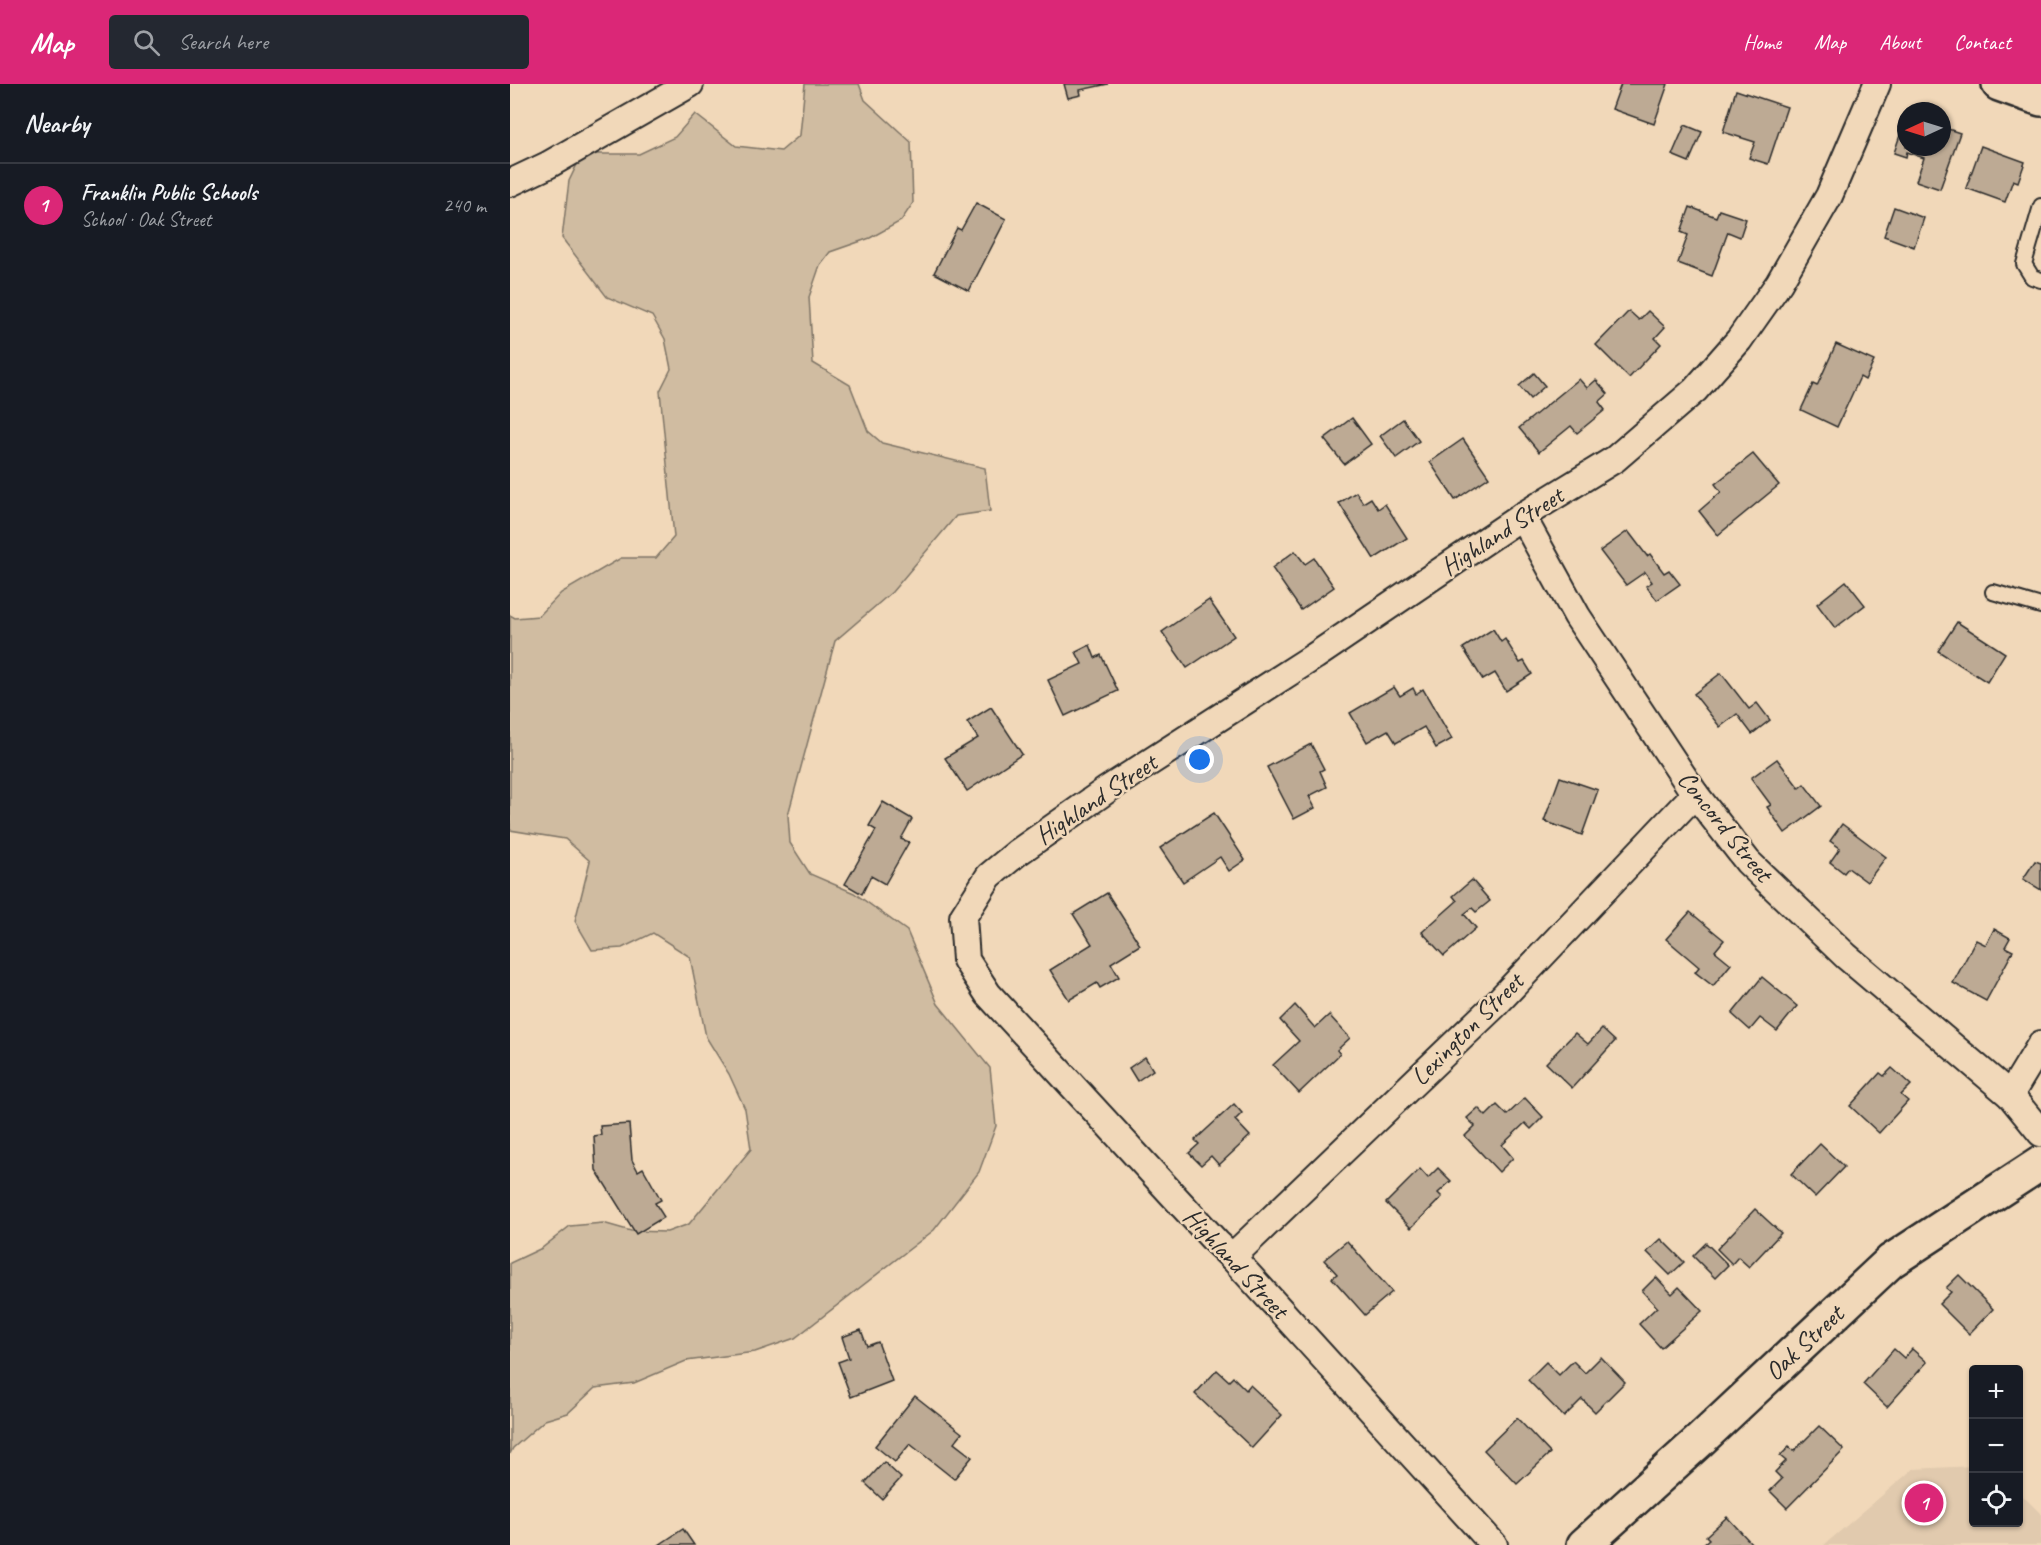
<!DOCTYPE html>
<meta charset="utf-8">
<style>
:root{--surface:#171b24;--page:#242831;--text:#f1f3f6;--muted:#9ea1a6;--line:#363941;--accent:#db2777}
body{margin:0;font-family:Caveat,sans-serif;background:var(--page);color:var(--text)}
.controls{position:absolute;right:18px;bottom:18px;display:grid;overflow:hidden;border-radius:6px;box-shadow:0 2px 4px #0004}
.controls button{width:54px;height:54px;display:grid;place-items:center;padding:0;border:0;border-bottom:2px solid var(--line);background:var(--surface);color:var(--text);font:30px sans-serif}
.compass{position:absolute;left:1387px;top:18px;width:54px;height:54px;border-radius:50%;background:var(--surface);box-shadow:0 2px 4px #0004;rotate:266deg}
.you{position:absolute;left:690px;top:676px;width:21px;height:21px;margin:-15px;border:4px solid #fff;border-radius:50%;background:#1a73e8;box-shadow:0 0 0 9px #1a73e833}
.badge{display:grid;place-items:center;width:39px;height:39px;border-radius:50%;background:var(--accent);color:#fff;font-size:20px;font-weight:700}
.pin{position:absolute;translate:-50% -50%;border:3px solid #fff;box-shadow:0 2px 6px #0006}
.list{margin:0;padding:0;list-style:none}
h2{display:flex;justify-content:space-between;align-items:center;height:78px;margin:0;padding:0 24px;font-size:26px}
h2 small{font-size:20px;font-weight:400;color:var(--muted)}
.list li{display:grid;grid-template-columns:39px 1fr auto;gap:18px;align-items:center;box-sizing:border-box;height:84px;padding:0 24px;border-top:2px solid var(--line)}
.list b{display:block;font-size:22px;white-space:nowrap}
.list p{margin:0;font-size:20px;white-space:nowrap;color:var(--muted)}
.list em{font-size:20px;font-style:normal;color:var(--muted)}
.icon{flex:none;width:33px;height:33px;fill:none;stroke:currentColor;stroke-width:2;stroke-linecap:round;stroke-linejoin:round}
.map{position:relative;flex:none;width:1531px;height:1461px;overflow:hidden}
header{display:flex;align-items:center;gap:36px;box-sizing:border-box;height:84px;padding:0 30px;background:var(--accent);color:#fff}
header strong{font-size:28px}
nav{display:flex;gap:33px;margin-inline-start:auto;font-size:21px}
.search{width:420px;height:54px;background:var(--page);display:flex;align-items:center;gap:15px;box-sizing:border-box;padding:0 21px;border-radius:6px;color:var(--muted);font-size:22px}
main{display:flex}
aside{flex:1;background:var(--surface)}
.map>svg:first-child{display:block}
.built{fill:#e1caae}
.green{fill:#d0bca1;stroke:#7e7466;stroke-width:1.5}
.building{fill:#bdaa94;stroke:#2b2b2b;stroke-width:1.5}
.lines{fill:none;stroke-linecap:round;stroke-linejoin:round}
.service-casing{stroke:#2b2b2b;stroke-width:18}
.minor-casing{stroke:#2b2b2b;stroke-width:30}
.secondary-casing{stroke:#2b2b2b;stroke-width:38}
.service{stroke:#f1d8b9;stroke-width:14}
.minor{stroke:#f1d8b9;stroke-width:26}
.secondary{stroke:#f1d8b9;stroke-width:33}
.labels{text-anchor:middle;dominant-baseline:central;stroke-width:5;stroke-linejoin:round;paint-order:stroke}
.street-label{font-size:26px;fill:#2b2b2b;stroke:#f1d8b9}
</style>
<header>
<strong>Map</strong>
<div class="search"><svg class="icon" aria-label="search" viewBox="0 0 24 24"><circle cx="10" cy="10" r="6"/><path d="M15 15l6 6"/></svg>Search here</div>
<nav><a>Home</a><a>Map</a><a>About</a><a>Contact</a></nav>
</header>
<main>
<aside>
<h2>Nearby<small></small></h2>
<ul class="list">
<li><span class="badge">1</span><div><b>Franklin Public Schools</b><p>School · Oak Street</p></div><em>240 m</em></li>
</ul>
</aside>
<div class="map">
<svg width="1531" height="1461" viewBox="0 0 1531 1461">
<rect width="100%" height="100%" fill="#f1d8b9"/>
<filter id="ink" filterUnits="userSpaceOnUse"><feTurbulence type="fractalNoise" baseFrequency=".0167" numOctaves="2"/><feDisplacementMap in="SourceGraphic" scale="12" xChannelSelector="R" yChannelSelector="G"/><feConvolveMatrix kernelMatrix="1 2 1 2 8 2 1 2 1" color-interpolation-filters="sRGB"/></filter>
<g filter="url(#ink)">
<polygon class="built" points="1463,1382 1464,1438 1508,1438 1509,1408 1531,1430 1531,1461 1314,1461 1403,1385"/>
<polygon class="green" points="295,0 349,0 355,16 401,58 403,119 391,137 360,154 320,168 310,181 299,213 303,279 340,301 358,347 372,359 475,384 480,427 446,432 382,508 325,557 278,731 280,759 300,790 344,809 397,847 428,920 480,984 486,1042 469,1088 424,1146 285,1254 245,1268 176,1277 124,1299 85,1304 58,1329 35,1336 3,1364 0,1370 0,1179 32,1164 60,1142 93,1139 121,1147 157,1148 179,1140 241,1065 235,1025 219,990 196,953 180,873 143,849 112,864 82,866 65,837 80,777 55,755 0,746 0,531 5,534 29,532 51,509 111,474 146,474 164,453 150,307 161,285 155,255 142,232 97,213 52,154 59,97 72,70 129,70 165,53 185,30 226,62 271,67 290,51"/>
<g class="building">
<polygon points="554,0 598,0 570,6 571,11 558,14"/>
<polygon points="1111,0 1158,0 1144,40 1102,25"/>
<polygon points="1226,6 1277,23 1258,80 1239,74 1245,58 1213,48"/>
<polygon points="1175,41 1192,48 1179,78 1162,71"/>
<polygon points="1432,43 1450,49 1430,105 1406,97 1414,74 1397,68 1396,73 1384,69 1391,48 1396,50 1396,63 1432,63"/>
<polygon points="1471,62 1515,78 1508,98 1503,96 1495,118 1456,104"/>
<polygon points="466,119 496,135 459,207 424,189 447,144 451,146"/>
<polygon points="1180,123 1206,133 1209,126 1236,135 1230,153 1218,148 1202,192 1168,179 1178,151 1171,148"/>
<polygon points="1384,123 1414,134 1404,163 1374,152"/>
<polygon points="1119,227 1129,236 1138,227 1155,243 1145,254 1151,260 1119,294 1086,261"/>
<polygon points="1326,260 1364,277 1355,296 1350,293 1327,343 1291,326 1303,300 1307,302"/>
<polygon points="1024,289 1035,302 1020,315 1009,302"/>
<polygon points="1069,295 1077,304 1086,296 1098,310 1089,318 1095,326 1067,349 1061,342 1029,368 1009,344"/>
<polygon points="842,334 861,360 834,380 814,355"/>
<polygon points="893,335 909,357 886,374 870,352"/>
<polygon points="953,355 979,393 945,416 920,378"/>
<polygon points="1243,370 1269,401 1208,451 1189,427 1211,408 1205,400"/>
<polygon points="846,408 853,419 861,414 868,425 875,420 897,454 864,475 829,419"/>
<polygon points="1118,447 1137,472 1140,470 1154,489 1159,486 1170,500 1147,516 1136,502 1142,498 1135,488 1116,501 1090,467"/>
<polygon points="785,467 795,480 804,474 824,503 791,526 762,484"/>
<polygon points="1336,497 1355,521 1325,544 1307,520"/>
<polygon points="699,516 724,552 677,584 652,548"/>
<polygon points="1447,538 1495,569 1477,598 1428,567"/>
<polygon points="983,545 991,558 995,555 1010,579 1014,577 1022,590 996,607 985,589 973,596 953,564"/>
<polygon points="580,561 585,574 591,571 608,607 555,632 538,596 572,580 566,568"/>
<polygon points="1211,589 1239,625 1247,619 1260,636 1242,650 1227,630 1210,643 1184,610"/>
<polygon points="884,603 890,612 903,604 906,610 913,605 942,655 926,664 914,643 886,659 878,646 857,658 840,629"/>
<polygon points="481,623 512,670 457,707 435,674 468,654 457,638"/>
<polygon points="801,660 814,685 810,687 817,703 799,712 805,724 784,735 757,683"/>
<polygon points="1267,675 1289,704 1294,700 1311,722 1275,749 1257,723 1261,721 1241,694"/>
<polygon points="1050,693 1088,706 1072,751 1034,737"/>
<polygon points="373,718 402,735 391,755 399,758 375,800 361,792 352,810 335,800 366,746 359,742"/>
<polygon points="704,729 735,776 719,787 710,773 673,798 650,764"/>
<polygon points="1332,740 1376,773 1357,798 1338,784 1334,789 1320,778 1330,764 1320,757"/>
<polygon points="1525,777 1531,779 1531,806 1513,795"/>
<polygon points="962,796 980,817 966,828 962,824 954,830 966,844 934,872 912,848 947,817 943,812"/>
<polygon points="597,809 630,861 601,879 609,893 590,904 587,899 559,916 540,886 582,860 563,830"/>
<polygon points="1180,828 1214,856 1205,867 1221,880 1203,902 1185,888 1189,883 1156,855"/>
<polygon points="1484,845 1500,854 1495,863 1503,867 1476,917 1443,899 1466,856 1476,861"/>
<polygon points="1252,893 1287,922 1267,947 1250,934 1240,946 1222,930"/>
<polygon points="785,921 805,944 819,931 840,954 827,966 830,970 789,1009 763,981 789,957 770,936"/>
<polygon points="1092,945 1105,957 1062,1004 1036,979 1065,949 1078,960"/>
<polygon points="635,973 643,986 627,997 619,984"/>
<polygon points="1382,984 1401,1001 1391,1011 1398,1017 1369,1049 1340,1022 1370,989 1374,992"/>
<polygon points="1015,1014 1033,1033 1021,1045 1015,1039 992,1061 1003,1074 989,1088 955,1052 965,1042 957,1034 968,1024 976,1032 987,1021 997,1031"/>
<polygon points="724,1020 732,1029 725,1036 740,1052 709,1081 701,1072 691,1081 679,1069 689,1060 685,1056"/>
<polygon points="119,1040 122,1076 128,1087 133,1084 151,1116 145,1119 154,1133 126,1150 86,1086 84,1052 91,1051 90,1042"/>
<polygon points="1310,1060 1334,1083 1305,1113 1281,1090"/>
<polygon points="928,1084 941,1097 928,1109 932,1113 901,1144 876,1119 910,1085 918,1094"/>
<polygon points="1245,1125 1271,1149 1239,1183 1228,1173 1222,1180 1207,1165"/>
<polygon points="1151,1155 1174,1178 1160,1191 1137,1168"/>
<polygon points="837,1157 882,1208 855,1231 822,1194 827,1190 814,1176"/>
<polygon points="1196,1159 1218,1181 1205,1194 1183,1172"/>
<polygon points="1449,1191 1483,1225 1459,1250 1429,1220 1441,1208 1436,1204"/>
<polygon points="1146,1193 1162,1210 1169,1203 1192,1227 1151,1264 1129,1240 1147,1223 1132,1207"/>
<polygon points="351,1246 357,1262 368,1258 382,1297 341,1313 328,1278 339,1274 332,1253"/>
<polygon points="1384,1265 1394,1274 1402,1265 1417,1278 1377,1323 1353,1300"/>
<polygon points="1091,1273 1115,1298 1085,1328 1072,1315 1054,1333 1018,1296 1036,1278 1049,1291 1063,1277 1075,1289"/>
<polygon points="707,1286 719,1297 723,1293 736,1306 740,1301 772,1331 742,1364 685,1310"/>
<polygon points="405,1312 452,1349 444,1359 462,1373 444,1395 400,1360 385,1378 365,1362"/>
<polygon points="1007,1334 1040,1369 1007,1400 974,1366"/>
<polygon points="1309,1342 1334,1366 1277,1424 1260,1407 1272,1395 1265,1388 1276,1377 1270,1372 1279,1363 1284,1367"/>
<polygon points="374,1378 391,1394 372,1415 355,1399"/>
<polygon points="1217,1433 1242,1460 1192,1461 1199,1455 1196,1452"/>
<polygon points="173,1445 184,1461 149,1461"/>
</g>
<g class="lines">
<defs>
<g id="service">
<polyline points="1531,122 1514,180 1522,193 1531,196"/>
<polyline points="1483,508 1531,522"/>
</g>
<g id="minor">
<polyline points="0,99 38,81 180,0"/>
<polyline points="1012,432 1067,532 1185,710 1238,778 1336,872 1500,1011 1531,1049"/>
<polyline points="1500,1011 1531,960"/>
<polyline points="722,1173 984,922 1185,710"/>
<polyline points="984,1461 722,1173 707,1159 478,910 456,876 453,833 479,792 507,769 598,705 805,572 1012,432 1105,375 1185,306 1229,256 1269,199 1319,112 1367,0"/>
</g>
<g id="secondary">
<polyline points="1489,0 1531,15"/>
<polyline points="1074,1461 1187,1359 1381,1177 1531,1079"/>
</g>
</defs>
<use href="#service" class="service-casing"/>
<use href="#minor" class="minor-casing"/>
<use href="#secondary" class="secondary-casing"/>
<use href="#service" class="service"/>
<use href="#minor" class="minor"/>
<use href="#secondary" class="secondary"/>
</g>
</g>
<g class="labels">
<g class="street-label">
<text transform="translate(992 447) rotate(-33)">Highland Street</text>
<text transform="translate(586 715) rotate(-34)">Highland Street</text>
<text transform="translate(1215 742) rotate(51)">Concord Street</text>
<text transform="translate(957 945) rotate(-45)">Lexington Street</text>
<text transform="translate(726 1179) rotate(47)">Highland Street</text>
<text transform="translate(1294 1259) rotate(-43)">Oak Street</text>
</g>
</g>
</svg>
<div class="controls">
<button>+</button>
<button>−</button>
<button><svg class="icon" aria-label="locate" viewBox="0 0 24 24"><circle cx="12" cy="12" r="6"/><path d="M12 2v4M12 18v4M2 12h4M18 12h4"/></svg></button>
</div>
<svg class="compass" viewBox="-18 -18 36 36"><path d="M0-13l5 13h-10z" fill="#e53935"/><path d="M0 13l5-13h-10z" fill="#9ea1a6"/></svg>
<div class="you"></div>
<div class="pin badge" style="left:1414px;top:1419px">1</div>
</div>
</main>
